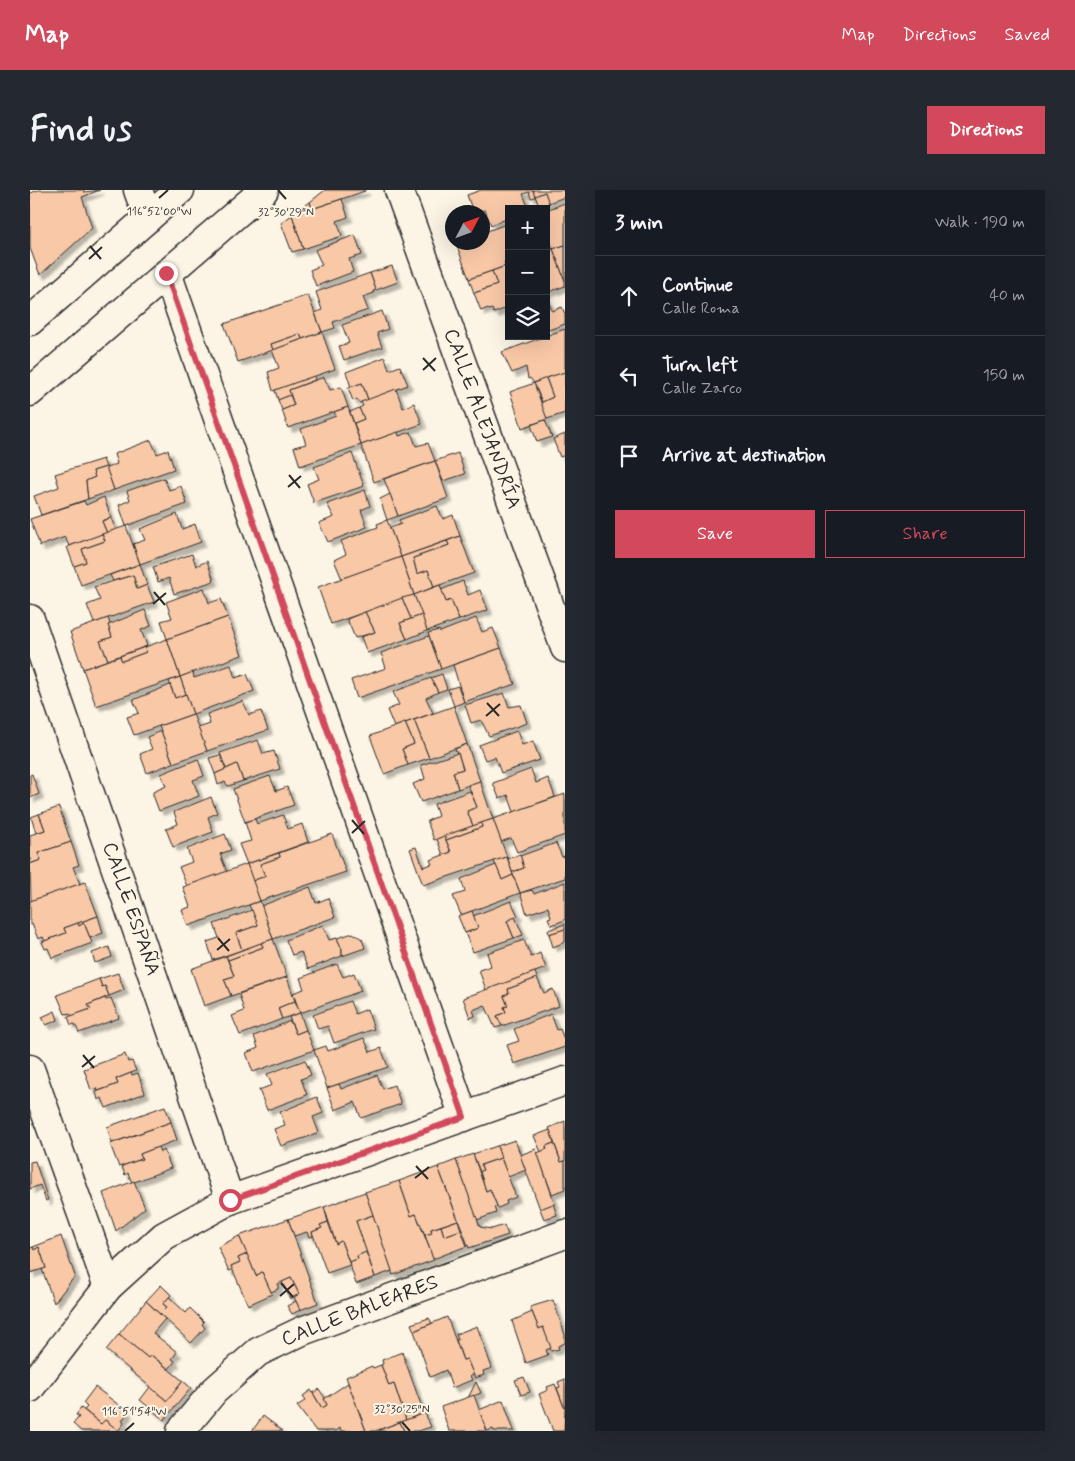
<!DOCTYPE html>
<meta charset="utf-8">
<style>
:root{--surface:#171b24;--page:#242831;--text:#f1f3f6;--muted:#9ea1a6;--line:#363941;--accent:#d1495b}
body{margin:0;font-family:Mynerve,sans-serif;background:var(--page);color:var(--text)}
.controls{position:absolute;right:15px;top:15px;display:grid;overflow:hidden;border-radius:0px;box-shadow:0 5px 20px #0002}
.controls button{width:45px;height:45px;display:grid;place-items:center;padding:0;border:0;border-bottom:1px solid var(--line);background:var(--surface);color:var(--text);font:25px sans-serif}
.compass{position:absolute;left:415px;top:15px;width:45px;height:45px;border-radius:50%;background:var(--surface);box-shadow:0 5px 20px #0002;rotate:49deg}
.stop{position:absolute;width:15px;height:15px;margin:-11px;border:4px solid #d1495b;border-radius:50%;background:#fff}
.stop.end{background:#d1495b;border-color:#fff;box-shadow:0 1px 5px #0008}
.list{margin:0;padding:0;list-style:none}
h2{display:flex;justify-content:space-between;align-items:center;height:65px;margin:0;padding:0 20px;font-size:21px}
h2 small{font-size:16px;font-weight:400;color:var(--muted)}
.list li{display:grid;grid-template-columns:32px 1fr auto;gap:15px;align-items:center;box-sizing:border-box;height:80px;padding:0 20px;border-top:1px solid var(--line)}
.list b{display:block;font-size:19px;white-space:nowrap}
.list p{margin:0;font-size:16px;white-space:nowrap;color:var(--muted)}
.list em{font-size:16px;font-style:normal;color:var(--muted)}
.actions{display:flex;gap:10px;padding:15px 20px}
.actions a{flex:1;padding:11px 0;border:1px solid var(--accent);border-radius:0px;text-align:center;font-size:18px;color:var(--accent)}
.actions .main{background:var(--accent);color:#fff}
.icon{flex:none;width:28px;height:28px;fill:none;stroke:currentColor;stroke-width:2;stroke-linecap:round;stroke-linejoin:round}
.map{position:relative;flex:none;width:535px;height:1241px;overflow:hidden;border-radius:0px}
header{display:flex;align-items:center;gap:30px;box-sizing:border-box;height:70px;padding:0 25px;background:var(--accent);color:#fff}
header strong{font-size:24px}
nav{display:flex;gap:28px;margin-inline-start:auto;font-size:18px}
.intro{display:flex;align-items:center;justify-content:space-between;box-sizing:border-box;height:120px;padding:0 30px}
h1{margin:0;font-size:35px}
.button{padding:12px 22px;border-radius:0px;background:var(--accent);color:#fff;font-size:18px;font-weight:700}
main{display:flex;gap:30px;padding:0 30px}
aside{flex:1;background:var(--surface);border-radius:0px;box-shadow:0 5px 20px #0002}
.map>svg:first-child{display:block}
.building{fill:#f8c8a7;stroke:#2b2b2b;filter:url(#shadow)}
.lines{fill:none;stroke-linecap:round;stroke-linejoin:round}
.minor-casing{stroke:#2b2b2b;stroke-width:31}
.minor{stroke:#fcf5e5;stroke-width:28}
.route{stroke:#d1495b;stroke-width:6}
.ticks{fill:none;stroke:#2b2b2b;stroke-width:2}
.labels{text-anchor:middle;dominant-baseline:central;stroke-width:4;stroke-linejoin:round;paint-order:stroke}
.street-label{font-size:20px;fill:#2b2b2b;stroke:#fcf5e5}
.ticks-label{font-size:12px;text-anchor:middle;fill:#2b2b2b;stroke:#fcf5e5;stroke-width:4;stroke-linejoin:round;paint-order:stroke}
</style>
<header>
<strong>Map</strong>
<nav><a>Map</a><a>Directions</a><a>Saved</a></nav>
</header>
<div class="intro"><h1>Find us</h1><a class="button">Directions</a></div>
<main>
<div class="map">
<svg width="535" height="1241" viewBox="0 0 535 1241">
<defs>
<filter id="shadow"><feDropShadow dx="4.5" dy="4.5" stdDeviation="1" flood-color="#0004"/></filter>
</defs>
<rect width="100%" height="100%" fill="#fcf5e5"/>
<filter id="ink" filterUnits="userSpaceOnUse"><feTurbulence type="fractalNoise" baseFrequency=".02" numOctaves="2"/><feDisplacementMap in="SourceGraphic" scale="10" xChannelSelector="R" yChannelSelector="G"/><feConvolveMatrix kernelMatrix="1 2 1 2 8 2 1 2 1" color-interpolation-filters="sRGB"/></filter>
<g filter="url(#ink)">
<g class="building">
<polygon points="9,0 54,0 54,2 70,0 52,7 62,38 10,85 0,58 0,3"/>
<polygon points="295,0 335,0 335,1 282,19 280,12"/>
<polygon points="451,0 503,0 505,7 501,8 499,2 493,4 499,19 479,19 479,28 461,35 455,20 443,22 437,5"/>
<polygon points="503,0 535,0 535,7 518,13 515,2 505,6"/>
<polygon points="515,2 519,14 510,18 505,6"/>
<polygon points="312,9 318,27 307,31 312,46 273,59 262,25 280,12 282,19"/>
<polygon points="535,13 535,55 523,59 516,38 516,20"/>
<polygon points="262,25 273,59 262,62 251,33"/>
<polygon points="479,33 479,70 474,72 476,76 439,89 426,53 452,52 452,43"/>
<polygon points="325,45 332,65 319,69 323,82 286,96 280,80 292,75 285,60"/>
<polygon points="535,55 535,91 523,59"/>
<polygon points="523,59 535,91 535,96 516,103 516,62"/>
<polygon points="479,75 479,117 464,123 462,119 459,120 458,118 451,121 444,103 467,95 462,81"/>
<polygon points="362,76 368,92 346,100 340,83"/>
<polygon points="462,81 467,95 444,103 439,89"/>
<polygon points="340,83 346,100 343,101 344,103 333,107 338,120 303,132 305,138 292,142 285,123 292,120 286,102"/>
<polygon points="278,105 292,142 272,149 270,144 241,154 243,160 208,172 194,134"/>
<polygon points="516,105 522,121 532,117 535,124 535,134 516,141"/>
<polygon points="352,121 358,139 347,143 352,157 314,170 309,156 319,153 312,135"/>
<polygon points="535,139 535,182 504,193 500,188 498,189 496,177 482,183 472,162"/>
<polygon points="292,142 305,179 243,201 238,182 249,178 242,160"/>
<polygon points="270,144 272,149 243,160 241,154"/>
<polygon points="355,167 359,180 370,176 378,195 338,210 332,193 321,197 316,182"/>
<polygon points="535,182 535,223 517,229 510,213 523,207 516,188"/>
<polygon points="284,186 285,190 259,200 261,205 248,210 245,200"/>
<polygon points="294,187 300,200 311,197 318,217 258,238 252,220 264,215 259,200"/>
<polygon points="516,188 523,207 512,212 504,193"/>
<polygon points="332,193 338,210 329,213 327,209 323,211 318,198"/>
<polygon points="504,193 517,229 492,238 480,202"/>
<polygon points="366,199 373,218 384,213 392,234 331,255 324,233 334,229 329,218 333,216 331,212"/>
<polygon points="260,205 264,215 252,220 248,210"/>
<polygon points="318,217 331,255 270,276 264,257 276,254 271,239 306,226 304,222"/>
<polygon points="329,218 334,229 324,233 320,222"/>
<polygon points="515,230 522,247 507,252 501,235"/>
<polygon points="368,242 369,246 381,242 386,256 398,253 405,271 344,292 331,255"/>
<polygon points="535,244 535,265 530,267 523,249"/>
<polygon points="121,250 127,264 138,260 144,279 84,300 76,278 87,274 84,264"/>
<polygon points="322,263 334,296 284,313 277,294 289,289 284,277"/>
<polygon points="428,263 435,284 413,291 405,271"/>
<polygon points="73,269 76,277 63,281 65,287 56,291 58,309 11,325 4,306 29,297 25,284"/>
<polygon points="405,271 418,308 368,326 354,289"/>
<polygon points="76,277 84,300 58,309 56,291 65,287 63,281"/>
<polygon points="134,288 139,300 151,296 157,314 96,336 89,315 100,310 97,301"/>
<polygon points="335,300 340,316 331,320 337,337 298,352 289,333 304,327 297,314"/>
<polygon points="360,304 368,326 357,330 350,309"/>
<polygon points="74,307 81,328 72,331 77,343 39,356 35,347 10,356 0,329 54,311 56,315"/>
<polygon points="407,316 413,329 423,325 430,346 371,367 360,338 371,334 369,330"/>
<polygon points="147,324 152,339 165,334 171,352 110,374 103,354 115,350 110,339"/>
<polygon points="81,328 86,340 77,343 72,331"/>
<polygon points="357,330 371,367 312,389 304,370 316,364 311,351 348,337 347,334"/>
<polygon points="96,336 110,374 51,395 44,376 56,372 52,359 75,351 72,344"/>
<polygon points="72,344 75,351 52,359 56,372 44,376 37,357"/>
<polygon points="430,346 444,383 404,397 398,380 387,384 383,368 419,355 417,351"/>
<polygon points="417,351 419,355 383,368 387,384 398,380 404,397 384,405 371,367"/>
<polygon points="162,364 166,376 177,371 184,391 144,404 139,388 128,392 123,377"/>
<polygon points="371,367 384,405 301,434 288,397"/>
<polygon points="110,374 117,395 107,399 103,385 83,391 80,385"/>
<polygon points="103,385 107,399 117,395 124,412 64,433 57,415 70,410 64,397"/>
<polygon points="433,391 438,405 450,400 458,420 429,430 421,410 416,412 411,400"/>
<polygon points="410,395 416,412 421,410 429,430 397,441 384,405"/>
<polygon points="174,398 179,413 191,409 198,427 137,449 131,431 142,428 136,412"/>
<polygon points="384,405 392,425 381,429 372,408"/>
<polygon points="372,408 381,429 370,433 377,449 337,463 331,447 345,442 335,422"/>
<polygon points="115,420 121,436 111,440 117,456 78,470 70,451 82,447 78,435"/>
<polygon points="335,422 345,442 325,448 317,429"/>
<polygon points="392,425 397,441 377,449 370,433"/>
<polygon points="198,427 212,465 150,487 137,449"/>
<polygon points="78,428 80,434 78,435 82,447 70,451 78,470 53,479 40,442"/>
<polygon points="446,428 452,442 463,438 471,458 411,479 398,443 409,440 410,442"/>
<polygon points="399,446 411,479 327,508 321,490 356,478 351,463"/>
<polygon points="137,449 150,487 66,516 53,479 90,466 92,471 116,462 115,457"/>
<polygon points="115,457 116,462 92,471 90,466"/>
<polygon points="471,458 485,494 434,512 423,475"/>
<polygon points="201,475 205,488 217,484 224,501 163,524 150,487 163,482 164,488"/>
<polygon points="412,484 417,499 408,502 401,488"/>
<polygon points="150,487 156,504 145,508 139,491"/>
<polygon points="401,488 408,502 396,508 403,523 364,537 357,520 369,515 363,502"/>
<polygon points="140,495 145,508 156,504 163,524 104,545 97,527 109,523 103,510"/>
<polygon points="428,496 434,512 424,516 418,499"/>
<polygon points="474,503 479,517 491,515 497,533 459,546 451,530 441,533 435,515"/>
<polygon points="213,511 219,525 231,521 238,540 177,561 168,538 180,534 177,524"/>
<polygon points="424,516 437,554 399,568 384,530"/>
<polygon points="163,524 177,561 143,573 129,536"/>
<polygon points="384,530 399,568 378,575 372,559 384,554 375,533"/>
<polygon points="375,533 384,554 372,559 378,575 354,584 340,546"/>
<polygon points="131,541 143,573 117,583 110,564 122,559 117,547"/>
<polygon points="487,541 492,555 503,551 510,570 471,583 465,567 455,570 449,555"/>
<polygon points="228,550 233,564 244,561 250,579 213,591 207,574 196,579 190,563"/>
<polygon points="437,554 450,591 428,599 423,582 433,579 428,563 427,564 425,559"/>
<polygon points="428,563 433,579 423,582 428,599 391,612 383,594 395,589 391,575"/>
<polygon points="190,565 196,579 185,584 179,568"/>
<polygon points="168,569 174,586 163,590 169,606 129,621 123,605 123,602 136,596 131,584"/>
<polygon points="207,574 213,591 198,596 195,592 188,595 185,584"/>
<polygon points="501,579 506,593 518,588 525,607 484,622 478,605 469,608 463,593"/>
<polygon points="2,584 9,604 0,608 0,585"/>
<polygon points="240,586 246,601 257,597 264,615 215,632 203,599"/>
<polygon points="450,591 463,629 443,636 437,621 447,617 438,595"/>
<polygon points="440,601 447,617 437,621 443,636 404,650 397,631 408,626 404,614"/>
<polygon points="535,604 535,645 487,662 481,648 471,652 463,629"/>
<polygon points="181,607 187,623 178,627 183,642 143,657 136,639 148,634 144,622"/>
<polygon points="29,617 41,652 8,663 11,670 0,674 0,645 15,640 9,624"/>
<polygon points="9,624 15,640 6,643 1,627"/>
<polygon points="253,625 258,639 272,634 278,652 217,674 209,654 221,651 215,632 225,629 227,634"/>
<polygon points="463,629 477,667 393,695 380,659 386,657 393,677 402,674 400,670 421,662 416,650 452,637 451,633"/>
<polygon points="451,633 452,637 416,650 414,646"/>
<polygon points="195,644 201,660 190,664 197,682 157,696 149,677 162,672 157,659"/>
<polygon points="302,644 316,682 230,711 222,691 235,686 230,674 250,667 249,663"/>
<polygon points="414,646 421,662 413,665 407,649"/>
<polygon points="41,652 49,675 43,677 50,694 1,711 0,674 11,670 8,663"/>
<polygon points="526,653 532,667 535,666 535,688 490,703 482,682 494,678 490,666"/>
<polygon points="249,663 250,667 230,674 235,686 222,691 217,674"/>
<polygon points="490,664 494,678 482,682 478,669"/>
<polygon points="477,667 483,685 472,690 464,671"/>
<polygon points="217,674 230,711 158,736 152,720 160,717 153,697"/>
<polygon points="466,675 472,690 483,685 490,703 431,725 423,706 435,702 431,689"/>
<polygon points="55,692 68,726 34,738 36,743 15,751 13,747 8,749 2,734 0,735 0,711"/>
<polygon points="535,692 535,730 521,735 518,728 521,727 518,717 497,724 490,703 502,700 504,704"/>
<polygon points="280,697 286,713 298,708 305,727 243,749 231,716"/>
<polygon points="230,711 243,749 212,760 206,743 228,735 219,715"/>
<polygon points="481,711 488,726 477,731 484,748 443,762 435,743 448,738 443,726"/>
<polygon points="222,720 228,735 206,743 212,760 183,770 177,752 189,748 184,734"/>
<polygon points="442,721 448,738 435,743 428,726"/>
<polygon points="68,726 73,743 60,748 54,733 49,736 48,733"/>
<polygon points="485,727 493,745 484,748 477,731"/>
<polygon points="48,733 49,736 54,733 62,753 22,768 18,758 15,759 12,752 36,743 34,738"/>
<polygon points="535,734 535,739 519,744 518,740"/>
<polygon points="293,735 299,750 307,748 312,759 312,766 278,779 271,762 262,765 256,750"/>
<polygon points="535,739 535,752 523,757 519,744"/>
<polygon points="323,743 332,749 335,758 312,766 312,759 307,748"/>
<polygon points="243,749 257,787 201,806 194,789 204,786 198,770 233,757 231,753"/>
<polygon points="494,750 501,767 510,763 516,778 456,800 449,780 461,776 457,763"/>
<polygon points="231,753 233,757 198,770 196,766"/>
<polygon points="79,757 82,767 65,773 62,763"/>
<polygon points="196,766 204,786 194,789 201,806 174,816 161,779"/>
<polygon points="307,774 313,787 324,783 331,801 270,823 263,803 274,799 270,788"/>
<polygon points="505,782 507,788 478,799 479,803 474,806 478,816 474,817 476,822 467,826 472,836 465,838 455,815 443,820 445,826 440,828 433,808"/>
<polygon points="88,783 94,800 79,806 75,796 72,797 69,789"/>
<polygon points="257,787 265,811 248,818 252,829 210,845 202,826 214,821 209,804"/>
<polygon points="507,788 514,803 523,799 529,816 472,836 467,826 476,822 474,817 478,816 474,806 479,803 478,799"/>
<polygon points="69,789 72,797 75,796 79,806 58,815 61,819 42,826 40,823 35,824 27,805"/>
<polygon points="75,808 76,810 81,808 89,828 49,843 45,834 41,835 38,827 61,819 58,815"/>
<polygon points="265,811 270,823 252,829 248,818"/>
<polygon points="320,811 325,824 337,819 344,839 304,853 298,836 288,839 283,825"/>
<polygon points="25,821 28,830 16,835 12,827"/>
<polygon points="270,823 276,840 266,844 259,827"/>
<polygon points="521,824 527,840 530,839 535,852 535,857 484,874 477,855 489,851 484,839"/>
<polygon points="260,831 266,844 276,840 284,860 223,882 216,863 228,858 224,846"/>
<polygon points="334,848 340,862 351,858 358,877 297,898 284,860 296,856 298,861"/>
<polygon points="95,864 98,872 102,871 106,881 86,889 88,894 68,901 67,898 61,900 54,879"/>
<polygon points="275,870 281,885 271,889 277,905 237,920 229,900 242,895 237,884"/>
<polygon points="101,883 102,885 108,883 115,903 76,918 72,908 68,910 66,902 88,894 86,889"/>
<polygon points="347,885 353,899 364,895 371,914 331,928 325,912 305,920 297,898 309,894 311,899"/>
<polygon points="287,907 293,923 283,927 289,943 251,956 244,939 255,935 250,922"/>
<polygon points="135,916 141,932 82,953 77,937"/>
<polygon points="535,931 535,971 531,972 519,938"/>
<polygon points="141,932 147,950 110,964 112,969 89,977 80,954"/>
<polygon points="520,940 524,953 516,956 517,959 511,962 504,946"/>
<polygon points="485,950 496,980 478,987 467,956"/>
<polygon points="524,953 531,972 535,971 535,999 522,1004 507,963 517,959 516,956"/>
<polygon points="467,956 471,968 451,975 453,980 450,982 443,964"/>
<polygon points="128,957 130,962 134,960 141,978 102,993 98,983 95,985 92,976 112,969 110,964"/>
<polygon points="506,959 525,1014 510,1019 490,965"/>
<polygon points="443,964 456,1001 460,999 467,1016 464,1017 466,1023 447,1030 426,970"/>
<polygon points="471,968 486,1007 476,1011 477,1014 468,1018 460,999 456,1001 450,982 453,980 451,975"/>
<polygon points="426,970 450,1037 462,1039 474,1035 478,1045 439,1058 408,977"/>
<polygon points="5,971 18,1010 16,1011 10,995 0,999 0,972"/>
<polygon points="408,977 428,1030 401,1039 402,1043 395,1045 386,1024 381,1026 369,991"/>
<polygon points="104,991 115,1018 86,1041 73,1003"/>
<polygon points="369,991 381,1026 386,1024 404,1070 363,1085 335,1002"/>
<polygon points="335,1002 343,1025 326,1031 337,1062 327,1066 328,1069 319,1072 311,1051 306,1054 294,1017"/>
<polygon points="523,1014 527,1025 514,1029 510,1019"/>
<polygon points="294,1017 298,1032 290,1035 292,1038 282,1042 283,1046 279,1047 277,1042 264,1046 258,1029"/>
<polygon points="343,1025 362,1081 345,1087 326,1031"/>
<polygon points="258,1029 288,1113 270,1120 264,1107 269,1104 261,1088 248,1094 248,1099 241,1102 232,1082 226,1086 209,1046"/>
<polygon points="428,1030 431,1040 414,1046 411,1036"/>
<polygon points="298,1032 306,1054 311,1051 320,1075 297,1083 282,1042 292,1038 290,1035"/>
<polygon points="411,1036 414,1046 431,1040 437,1056 403,1069 395,1045 402,1043 401,1039"/>
<polygon points="31,1046 45,1086 24,1113 12,1079 16,1078 9,1057 4,1060 3,1057"/>
<polygon points="209,1046 217,1064 208,1068 210,1072 201,1076 203,1079 199,1081 188,1057"/>
<polygon points="3,1057 4,1060 9,1057 16,1078 0,1083 0,1058"/>
<polygon points="336,1062 345,1087 326,1094 319,1072 328,1069 327,1066"/>
<polygon points="217,1064 226,1086 232,1082 242,1104 218,1115 201,1076 210,1072 208,1068"/>
<polygon points="261,1088 269,1104 260,1109 252,1092"/>
<polygon points="131,1095 141,1105 133,1114 137,1117 130,1124 116,1111"/>
<polygon points="139,1107 156,1123 160,1118 174,1132 172,1134 175,1138 161,1153 130,1124 137,1117 133,1114"/>
<polygon points="523,1110 535,1145 535,1153 528,1156 529,1159 521,1161 513,1137 509,1139 500,1117"/>
<polygon points="116,1111 135,1129 123,1143 147,1162 142,1169 145,1171 139,1179 121,1165 118,1168 89,1144"/>
<polygon points="266,1111 270,1120 262,1124 257,1116"/>
<polygon points="502,1122 509,1139 513,1137 521,1158 516,1160 518,1165 496,1173 482,1131"/>
<polygon points="417,1127 433,1170 437,1169 444,1185 440,1186 442,1190 422,1198 416,1180 400,1187 384,1141"/>
<polygon points="399,1128 402,1133 384,1141 381,1134"/>
<polygon points="447,1136 462,1178 453,1181 454,1185 445,1188 437,1169 433,1170 426,1150 428,1150 426,1144"/>
<polygon points="89,1144 118,1168 121,1165 153,1191 137,1211 76,1160"/>
<polygon points="372,1162 394,1223 376,1230 364,1194 359,1196 351,1175 353,1174 352,1170"/>
<polygon points="351,1175 359,1196 364,1194 376,1230 345,1241 336,1241 316,1187 342,1176 343,1178"/>
<polygon points="494,1187 500,1202 491,1205 485,1190"/>
<polygon points="535,1189 535,1216 534,1217 527,1198 530,1197 528,1192"/>
<polygon points="153,1191 161,1198 134,1230 110,1210 120,1197 137,1211"/>
<polygon points="446,1192 451,1203 438,1208"/>
<polygon points="318,1193 336,1241 311,1241 310,1238 306,1241 286,1241 267,1216 276,1210 273,1206 281,1200 292,1218 297,1215 294,1209"/>
<polygon points="525,1194 534,1217 535,1216 534,1241 523,1241 509,1204 518,1200 517,1197"/>
<polygon points="65,1197 98,1222 92,1231 94,1233 88,1241 75,1230 71,1234 54,1220 57,1217 53,1213"/>
<polygon points="289,1199 295,1208 294,1209 297,1215 292,1218 283,1203"/>
<polygon points="444,1205 457,1241 419,1241 411,1217"/>
<polygon points="473,1210 484,1241 464,1241 463,1239 457,1241 449,1220"/>
<polygon points="51,1218 71,1234 75,1230 89,1241 51,1241 43,1234 49,1227 46,1225"/>
<polygon points="395,1223 401,1237 388,1241 374,1241 370,1232"/>
<polygon points="233,1226 253,1241 222,1241"/>
<polygon points="370,1232 374,1241 350,1241 349,1240"/>
</g>
<g class="lines">
<defs>
<g id="minor">
<polyline points="108,0 118,28"/>
<polyline points="369,0 535,458"/>
<polyline points="137,83 434,927"/>
<polyline points="0,131 150,0"/>
<polyline points="0,202 234,0"/>
<polyline points="0,429 200,1010"/>
<polyline points="0,879 78,1097"/>
<polyline points="0,1198 78,1097 134,1046 200,1010 535,891"/>
<polyline points="151,1241 184,1201 228,1162 272,1141 535,1044"/>
</g>
</defs>
<use href="#minor" class="minor-casing"/>
<use href="#minor" class="minor"/>
</g>
</g>
<g class="lines" filter="url(#ink)">
<polyline class="route" points="136,83 434,927 200,1010"/>
</g>
<path class="ticks" d="M248,0L256,9M129,8L138,0M60,56L71,69M59,69L72,57M393,168L405,181M393,180L406,168M259,285L270,298M258,297L271,286M124,402L135,415M123,414L136,403M457,513L469,526M456,526L470,514M322,630L334,644M322,643L335,631M188,748L199,761M187,760L200,749M53,865L64,878M52,877L65,866M386,976L398,989M385,988L399,977M251,1093L263,1107M250,1106L264,1094M372,1232L380,1241M95,1241L104,1233"/>
<g class="labels">
<g class="street-label">
<text transform="translate(452 229) rotate(70)">CALLE ALEJANDRÍA</text>
<text transform="translate(101 719) rotate(71)">CALLE ESPAÑA</text>
<text transform="translate(330 1121) rotate(-21)">CALLE BALEARES</text>
</g>
</g>
<g class="ticks-label">
<text x="129" y="25">116°52'00"W</text>
<text x="256" y="26">32°30'29"N</text>
<text x="372" y="1223">32°30'25"N</text>
<text x="104" y="1225">116°51'54"W</text>
</g>
</svg>
<div class="controls">
<button>+</button>
<button>−</button>
<button><svg class="icon" aria-label="layers" viewBox="0 0 24 24"><path d="M12 4l9 5-9 5-9-5zM3 14l9 5 9-5"/></svg></button>
</div>
<svg class="compass" viewBox="-18 -18 36 36"><path d="M0-13l5 13h-10z" fill="#e53935"/><path d="M0 13l5-13h-10z" fill="#9ea1a6"/></svg>
<div class="stop" style="left:200px;top:1010px"></div>
<div class="stop end" style="left:136px;top:83px"></div>
</div>
<aside>
<h2>3 min<small>Walk · 190 m</small></h2>
<ul class="list">
<li><svg class="icon" aria-label="ahead" viewBox="0 0 24 24"><path d="M12 20V5M6 11l6-6 6 6"/></svg><div><b>Continue</b><p>Calle Roma</p></div><em>40 m</em></li>
<li><svg class="icon" aria-label="left" viewBox="0 0 24 24"><path d="M17 20v-9H6M10 6l-5 5 5 5"/></svg><div><b>Turn left</b><p>Calle Zarco</p></div><em>150 m</em></li>
<li><svg class="icon" aria-label="arrive" viewBox="0 0 24 24"><path d="M6 21V4h12l-3 4 3 4H6"/></svg><div><b>Arrive at destination</b></div></li>
</ul>
<div class="actions"><a class="main">Save</a><a>Share</a></div>
</aside>
</main>
